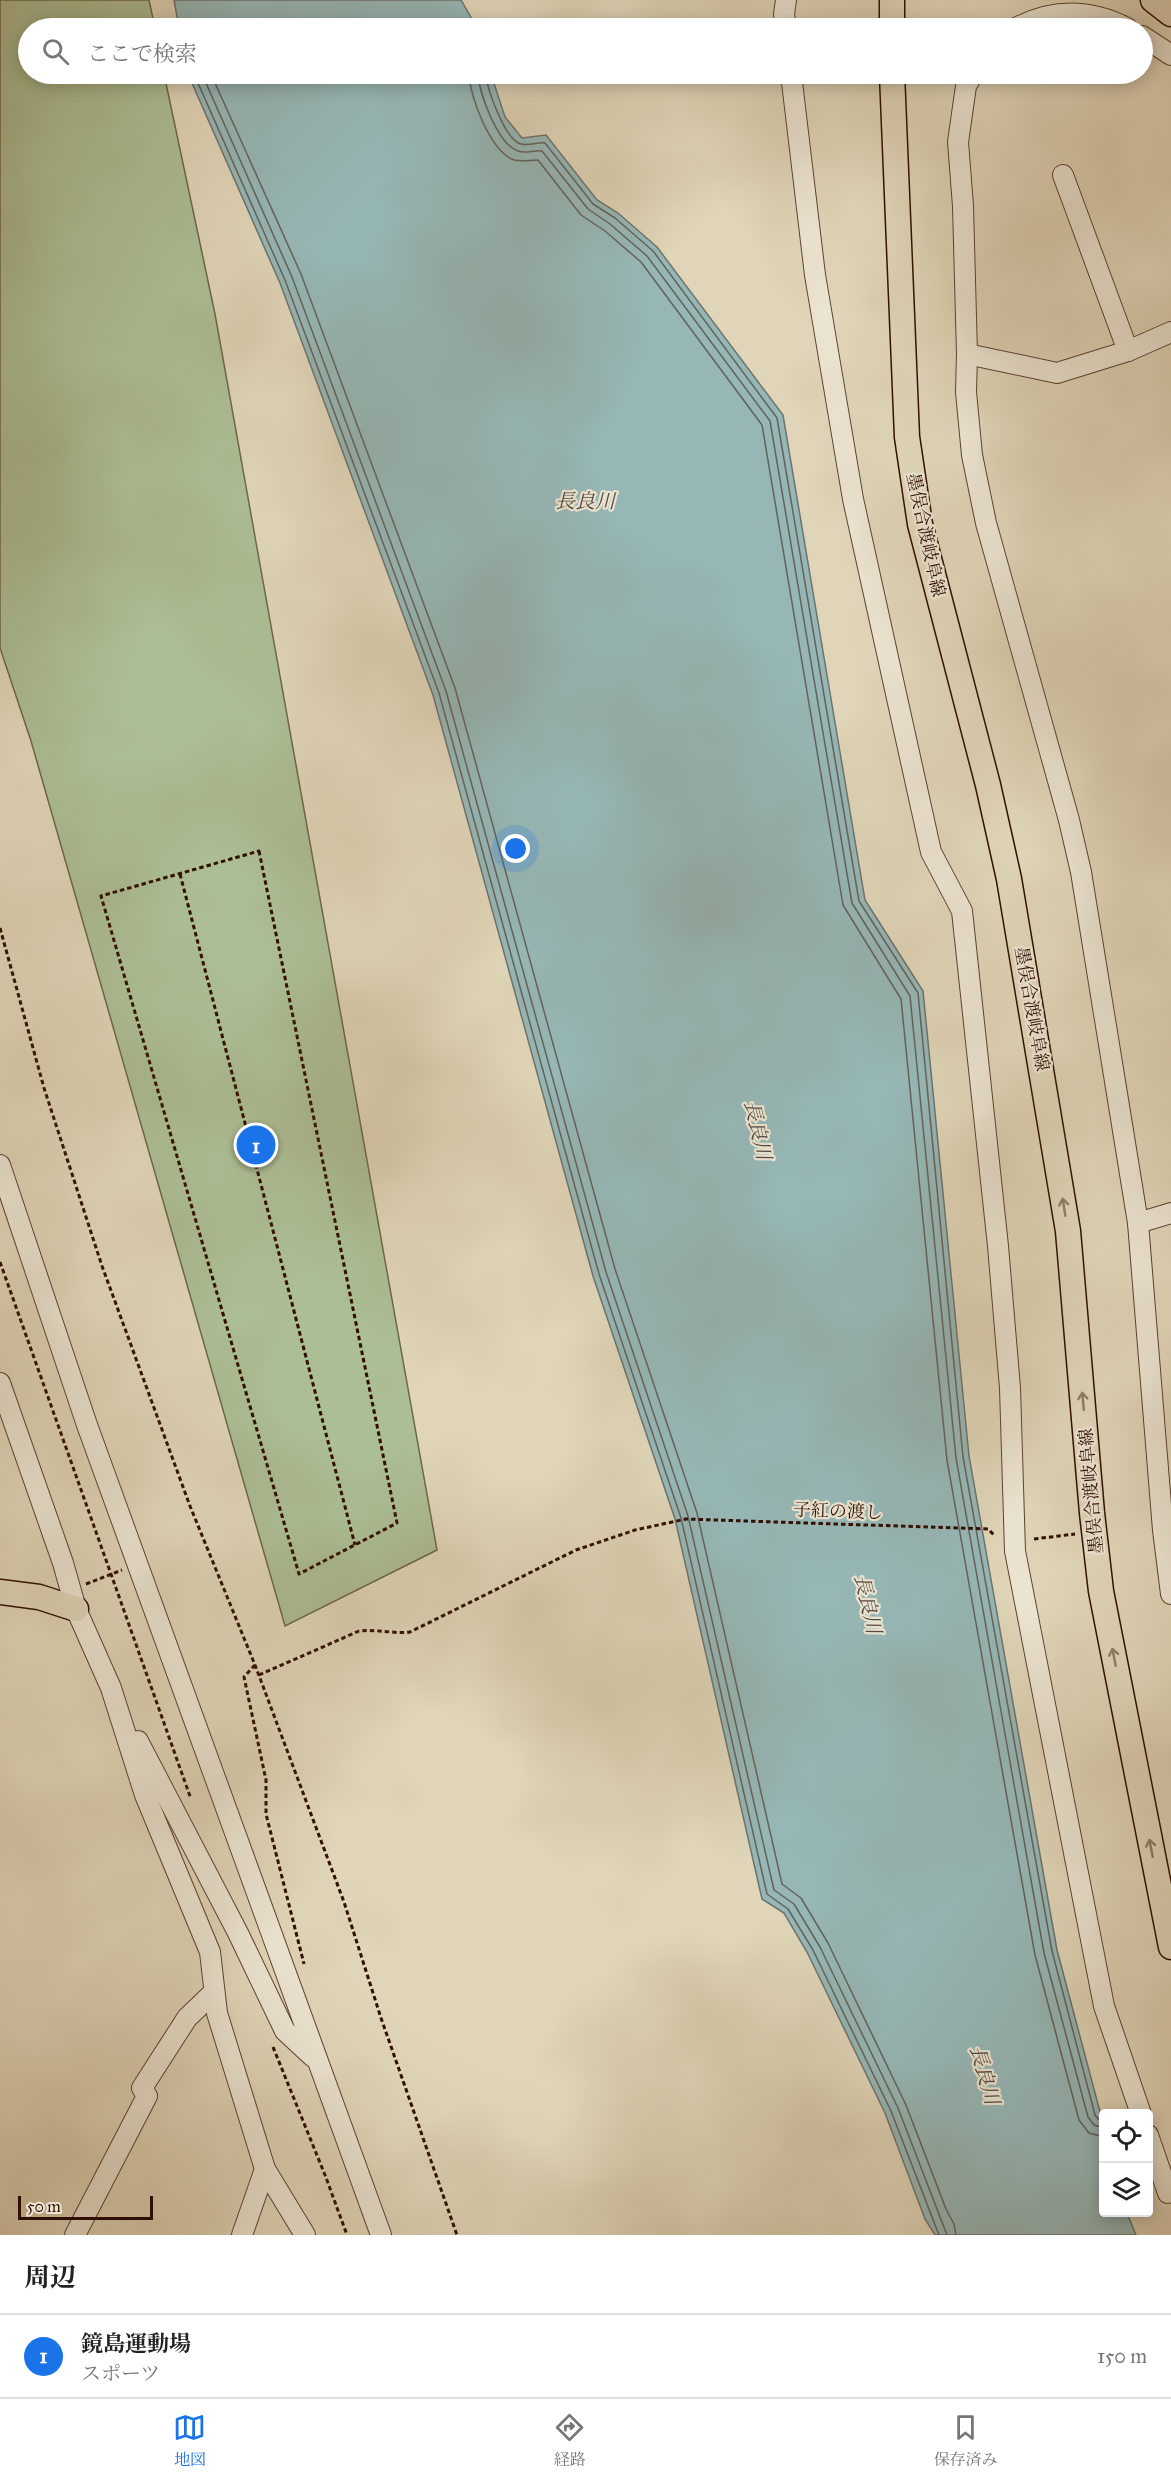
<!DOCTYPE html>
<html lang="ja">
<meta charset="utf-8">
<style>
:root{--surface:#fff;--page:#f6f6f6;--text:#222;--muted:#767676;--line:#e0e0e0;--accent:#1a73e8}
body{margin:0;font-family:"IM FELL Great Primer","Noto Serif JP",serif;background:var(--page);color:var(--text)}
.controls{position:absolute;right:18px;bottom:18px;display:grid;overflow:hidden;border-radius:6px;box-shadow:0 3px 15px #0003}
.controls button{width:54px;height:54px;display:grid;place-items:center;padding:0;border:0;border-bottom:2px solid var(--line);background:var(--surface);color:var(--text);font:30px sans-serif}
.scale{position:absolute;left:18px;bottom:15px;width:135px;box-sizing:border-box;padding-left:6px;border:3px solid #300e03;border-top:0;font-size:16px;line-height:21px;white-space:nowrap;color:#300e03;-webkit-text-stroke:4px #ebe4d1;paint-order:stroke}
.you{position:absolute;left:516px;top:849px;width:21px;height:21px;margin:-15px;border:4px solid #fff;border-radius:50%;background:#1a73e8;box-shadow:0 0 0 9px #1a73e833}
.badge{display:grid;place-items:center;width:39px;height:39px;border-radius:50%;background:var(--accent);color:#fff;font-size:20px;font-weight:700}
.pin{position:absolute;translate:-50% -50%;border:3px solid #fff;box-shadow:0 2px 6px #0006}
.list{margin:0;padding:0;list-style:none}
h2{display:flex;justify-content:space-between;align-items:center;height:78px;margin:0;padding:0 24px;font-size:26px}
h2 small{font-size:20px;font-weight:400;color:var(--muted)}
.list li{display:grid;grid-template-columns:39px 1fr auto;gap:18px;align-items:center;box-sizing:border-box;height:84px;padding:0 24px;border-top:2px solid var(--line)}
.list b{display:block;font-size:22px;white-space:nowrap}
.list p{margin:0;font-size:20px;white-space:nowrap;color:var(--muted)}
.list em{font-size:20px;font-style:normal;color:var(--muted)}
.icon{flex:none;width:33px;height:33px;fill:none;stroke:currentColor;stroke-width:2;stroke-linecap:round;stroke-linejoin:round}
.map{position:relative;flex:none;width:1171px;height:2235px;overflow:hidden}
.search{position:absolute;background:var(--surface);box-shadow:0 3px 15px #0003;left:18px;right:18px;top:18px;height:66px;display:flex;align-items:center;gap:15px;box-sizing:border-box;padding:0 21px;border-radius:33px;color:var(--muted);font-size:22px}
.sheet{height:162px;background:var(--surface)}
nav{display:flex;justify-content:space-around;align-items:center;box-sizing:border-box;height:84px;border-top:2px solid var(--line);background:var(--surface);font-size:16px;color:var(--muted)}
nav a{display:grid;justify-items:center;gap:3px}
nav .on{color:var(--accent)}
.map>svg:first-child{display:block}
.green{fill:#acbe94;stroke:#6e664c;stroke-width:1.5}
.water{fill:#96b7b6;stroke:#6d736e;stroke-width:1.5}
.lines{fill:none;stroke-linecap:round;stroke-linejoin:round}
.shore{stroke:#63625c;stroke-width:1.5}
.minor-casing{stroke:#5c4030;stroke-width:22}
.major-casing{stroke:#300e03;stroke-width:27}
.path{stroke:#300e03;stroke-width:3;stroke-dasharray:4.5 3;stroke-linecap:butt}
.minor{stroke:#ebe4d1;stroke-width:20}
.major{stroke:#e0d5b8;stroke-width:24}
.oneway{stroke:#917b67}
.labels{text-anchor:middle;dominant-baseline:central;stroke-width:4.5;stroke-linejoin:round;paint-order:stroke}
.street-label{font-size:18px;fill:#300e03;stroke:#ebe4d1}
.water-label{font-size:20px;font-style:italic;fill:#544942;stroke:#ebe4d1}
</style>
<div class="map">
<svg width="1171" height="2235" viewBox="0 0 1171 2235">
<rect width="100%" height="100%" fill="#e0d5b8"/>
<filter id="stains"><feTurbulence type="fractalNoise" baseFrequency=".00333" numOctaves="4"/><feColorMatrix values="0 0 0 0 .2 0 0 0 0 .09 0 0 0 0 .02 0 0 0 .5 -.17"/></filter>
<radialGradient id="worn" r=".72"><stop offset=".6" stop-color="#630" stop-opacity="0"/><stop offset="1" stop-color="#630" stop-opacity=".3"/></radialGradient>
<polygon class="green" points="0,0 149,0 155,28 28,28 28,74 164,74 215,314 437,1550 285,1626 31,741 0,648"/>
<g class="water">
<polygon points="174,0 461,0 477,28 179,28"/>
<polygon points="188,74 491,74 505,117 522,138 546,135 597,200 618,213 657,247 783,415 865,900 923,991 969,1456 1057,1950 1103,2123 1104,2212 1127,2213 1136,2235 935,2235 925,2219 885,2113 807,1952 784,1913 762,1899 675,1519 593,1276 433,695 280,283"/>
</g>
<g class="lines">
<g class="shore">
<polyline points="194,74 285,280 439,693 599,1274 681,1518 767,1894 788,1909 813,1950 891,2111 939,2235"/>
<polyline points="202,74 292,277 446,691 606,1272 688,1516 774,1890 794,1904 820,1947 898,2108 947,2235"/>
<polyline points="211,74 301,274 455,688 615,1269 697,1513 782,1884 801,1898 828,1943 906,2105 946,2209 954,2224 956,2235"/>
<path d="M469,74C470,97 490,151 514,160C522,162 530,160 538,160L581,215L605,231L641,262L762,425L843,905L901,999L947,1460L1035,1955L1079,2120L1089,2133L1104,2137"/>
<path d="M478,74C479,93 498,145 518,151C525,154 534,150 542,151L588,209L610,224L647,256L770,421L852,903L910,996L956,1458L1044,1953L1088,2117L1094,2125L1104,2128"/>
<path d="M486,74C487,89 505,140 521,144C528,146 538,142 545,143L593,204L615,218L653,251L777,418L859,901L918,993L963,1457L1052,1951L1095,2115L1098,2119L1104,2120"/>
</g>
<defs>
<g id="minor">
<polyline points="786,28 784,14 786,0"/>
<path d="M1016,28C1054,8 1090,9 1127,28"/>
<polyline points="1142,36 1171,55"/>
<polyline points="791,74 815,275 853,499 931,852 962,911 998,1246 1010,1388 1015,1551 1104,2006 1141,2114"/>
<polyline points="973,74 966,86 958,142 963,206 967,354 966,392 972,455 986,523 1069,820 1081,872 1138,1223 1163,1530 1171,1594"/>
<polyline points="1063,175 1128,351"/>
<polyline points="967,354 1057,373 1128,351 1171,332"/>
<polyline points="0,1165 87,1425 381,2235"/>
<polyline points="1138,1223 1171,1213"/>
<polyline points="0,1383 63,1563 76,1609 111,1688 145,1795 210,1952 217,2013 265,2169 305,2235"/>
<polyline points="138,1741 238,1933 285,2031 313,2057"/>
<polyline points="1148,2135 1168,2193"/>
<polyline points="75,2235 147,2096 142,2088 187,2018 213,1993"/>
<polyline points="242,2235 265,2169"/>
</g>
<g id="major">
<polyline points="892,0 892,28"/>
<polyline points="1153,0 1171,14"/>
<polyline points="892,74 907,437 920,524 988,785 1009,879 1068,1231 1092,1513 1101,1591 1171,1947"/>
<polyline points="0,1592 39,1597 76,1609"/>
</g>
</defs>
<use href="#minor" class="minor-casing"/>
<use href="#major" class="major-casing"/>
<g class="path">
<polygon points="259,851 397,1523 299,1574 101,896"/>
<polyline points="180,874 355,1545"/>
<polyline points="0,928 44,1088 102,1266 190,1506 255,1665 344,1902 381,2018 457,2235"/>
<polyline points="0,1262 191,1799"/>
<polyline points="1034,1539 1075,1534"/>
<polyline points="86,1584 122,1570"/>
<polyline points="255,1665 244,1677 266,1780 266,1814 304,1964"/>
<path d="M259,1675L359,1631C377,1629 393,1634 410,1632L576,1550L635,1530L686,1519L988,1529L995,1536"/>
<polyline points="273,2047 325,2175 347,2235"/>
</g>
<use href="#minor" class="minor"/>
<use href="#major" class="major"/>
</g>
<defs><path id="oneway-shaft" d="M-6 0H5M1.5-3L5.5 0L1.5 3" fill="none" stroke-width="1.6" stroke-linecap="round" stroke-linejoin="round" transform="scale(1.5)"/></defs>
<g class="oneway">
<use href="#oneway-shaft" transform="translate(1064 1207) rotate(-99)"/>
<use href="#oneway-shaft" transform="translate(1083 1401) rotate(-95)"/>
<use href="#oneway-shaft" transform="translate(1114 1657) rotate(-101)"/>
<use href="#oneway-shaft" transform="translate(1151 1848) rotate(-101)"/>
</g>
<g class="labels">
<g class="street-label">
<text transform="translate(926 535) rotate(78)">墨俣合渡岐阜線</text>
<text transform="translate(1032 1009) rotate(80)">墨俣合渡岐阜線</text>
<text transform="translate(1091 1491) rotate(-95)">墨俣合渡岐阜線</text>
<text transform="translate(838 1511) rotate(2)">子紅の渡し</text>
</g>
<g class="water-label">
<text x="585" y="501">長良川</text>
<text transform="translate(758 1130) rotate(77)">長良川</text>
<text transform="translate(868 1604) rotate(77)">長良川</text>
<text transform="translate(985 2075) rotate(74)">長良川</text>
</g>
</g>
<rect width="100%" height="100%" filter="url(#stains)"/>
<rect width="100%" height="100%" fill="url(#worn)"/>
</svg>
<div class="controls">
<button><svg class="icon" aria-label="locate" viewBox="0 0 24 24"><circle cx="12" cy="12" r="6"/><path d="M12 2v4M12 18v4M2 12h4M18 12h4"/></svg></button>
<button><svg class="icon" aria-label="layers" viewBox="0 0 24 24"><path d="M12 4l9 5-9 5-9-5zM3 14l9 5 9-5"/></svg></button>
</div>
<div class="scale">50 m</div>
<div class="you"></div>
<div class="pin badge" style="left:256px;top:1145px">1</div>
<div class="search"><svg class="icon" aria-label="search" viewBox="0 0 24 24"><circle cx="10" cy="10" r="6"/><path d="M15 15l6 6"/></svg>ここで検索</div>
</div>
<section class="sheet">
<h2>周辺<small></small></h2>
<ul class="list">
<li><span class="badge">1</span><div><b>鏡島運動場</b><p>スポーツ</p></div><em>150 m</em></li>
</ul>
</section>
<nav>
<a class="on"><svg class="icon" aria-label="map" viewBox="0 0 24 24"><path d="M3 6l6-2 6 2 6-2v14l-6 2-6-2-6 2zM9 4v14M15 6v14"/></svg>地図</a>
<a><svg class="icon" aria-label="directions" viewBox="0 0 24 24"><path d="M12 3l9 9-9 9-9-9zM9 14v-3h6M13 9l2 2-2 2"/></svg>経路</a>
<a><svg class="icon" aria-label="saved" viewBox="0 0 24 24"><path d="M7 4h10v16l-5-4-5 4z"/></svg>保存済み</a>
</nav>
